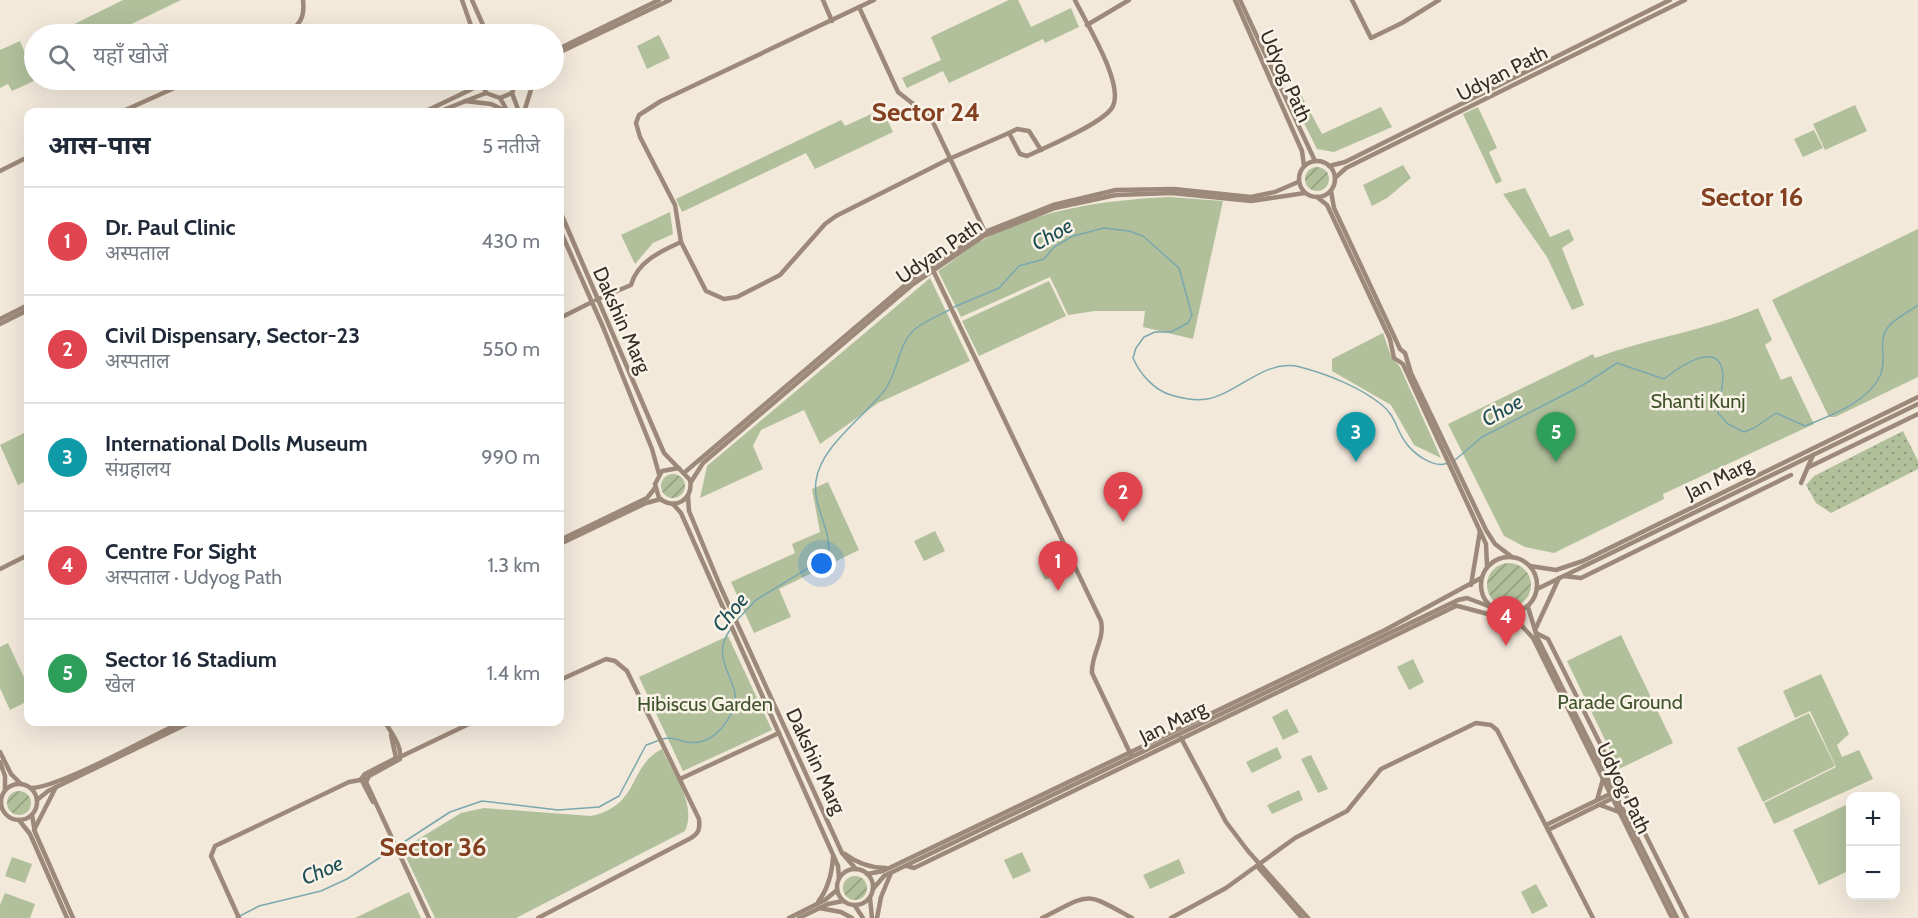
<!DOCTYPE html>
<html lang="hi">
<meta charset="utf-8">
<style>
:root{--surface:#fff;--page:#f2f2f3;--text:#1f2937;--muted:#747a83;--line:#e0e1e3;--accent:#1e4f57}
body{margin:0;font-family:Cabin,"Noto Sans Devanagari",sans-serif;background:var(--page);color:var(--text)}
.controls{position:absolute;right:18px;bottom:18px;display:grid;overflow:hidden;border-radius:12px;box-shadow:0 6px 24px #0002}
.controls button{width:54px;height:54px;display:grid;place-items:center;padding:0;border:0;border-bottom:2px solid var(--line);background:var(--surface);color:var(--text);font:30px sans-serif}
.you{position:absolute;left:822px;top:564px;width:21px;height:21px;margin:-15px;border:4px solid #fff;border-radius:50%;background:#1a73e8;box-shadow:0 0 0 9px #1a73e833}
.badge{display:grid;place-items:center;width:39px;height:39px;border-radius:50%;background:var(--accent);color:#fff;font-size:20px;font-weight:700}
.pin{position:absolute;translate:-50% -50px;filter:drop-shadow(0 2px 3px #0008)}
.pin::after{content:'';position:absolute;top:32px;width:21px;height:18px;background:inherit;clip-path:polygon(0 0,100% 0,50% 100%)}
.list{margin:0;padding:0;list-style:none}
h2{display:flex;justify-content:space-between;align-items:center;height:78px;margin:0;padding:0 24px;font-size:26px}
h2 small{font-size:20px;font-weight:400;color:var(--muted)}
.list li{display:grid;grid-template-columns:39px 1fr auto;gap:18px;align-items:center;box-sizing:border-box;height:108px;padding:0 24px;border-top:2px solid var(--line)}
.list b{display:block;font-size:22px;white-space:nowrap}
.list p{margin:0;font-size:20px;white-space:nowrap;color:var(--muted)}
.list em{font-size:20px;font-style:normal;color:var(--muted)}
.icon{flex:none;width:33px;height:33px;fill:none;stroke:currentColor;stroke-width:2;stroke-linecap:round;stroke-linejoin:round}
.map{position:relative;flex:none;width:1918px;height:918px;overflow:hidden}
.search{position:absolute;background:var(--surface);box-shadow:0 6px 24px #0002;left:24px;top:24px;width:540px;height:66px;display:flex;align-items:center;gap:15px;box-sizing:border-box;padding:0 21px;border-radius:33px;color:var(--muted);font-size:22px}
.panel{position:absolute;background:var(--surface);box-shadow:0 6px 24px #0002;left:24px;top:108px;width:540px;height:618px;border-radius:12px}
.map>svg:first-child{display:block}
.grass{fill:url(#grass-dots)}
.park{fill:#b1c09b}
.garden{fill:url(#garden-furrows)}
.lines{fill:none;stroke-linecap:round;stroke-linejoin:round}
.stream{stroke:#7aa8ae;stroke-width:1.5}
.secondary{stroke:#9d8979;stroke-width:4.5}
.labels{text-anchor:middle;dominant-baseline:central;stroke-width:5;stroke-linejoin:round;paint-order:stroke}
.street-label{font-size:20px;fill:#362d28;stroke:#f9f3e8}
.park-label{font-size:20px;fill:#42542c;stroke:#f9f3e8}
.water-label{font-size:21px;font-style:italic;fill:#1e4f57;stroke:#f9f3e8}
.district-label{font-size:26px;font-weight:bold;fill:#844122;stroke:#f9f3e8}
</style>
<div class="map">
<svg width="1918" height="918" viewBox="0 0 1918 918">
<defs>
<pattern id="grass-dots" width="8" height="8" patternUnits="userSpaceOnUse" patternTransform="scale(1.5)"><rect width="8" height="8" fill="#b1c09b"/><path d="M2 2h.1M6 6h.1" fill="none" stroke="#919c7e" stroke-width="1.8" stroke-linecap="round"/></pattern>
<pattern id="garden-furrows" width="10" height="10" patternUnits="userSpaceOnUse" patternTransform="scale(1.5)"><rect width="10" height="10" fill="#b1c09b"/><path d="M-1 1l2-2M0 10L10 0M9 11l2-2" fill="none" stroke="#919c7e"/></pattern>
</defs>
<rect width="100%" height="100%" fill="#f2e9db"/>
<polygon class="grass" points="1903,431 1918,461 1918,469 1831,513 1816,503 1806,485 1814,476"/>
<g class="park">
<polygon points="123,0 181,0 111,34 54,34"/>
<polygon points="1009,0 1018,0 1031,27 1071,8 1079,27 1045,43 1043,39 949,83 943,71 907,88 902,78 941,60 931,37"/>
<polygon points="659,35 670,58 647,69 637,46"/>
<polygon points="20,41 36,80 12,91 8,84 0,88 0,50"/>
<polygon points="1298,89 1322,134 1381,107 1392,127 1334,152 1317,149 1289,93"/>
<polygon points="1855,105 1867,131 1825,150 1813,124"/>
<polygon points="1478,107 1497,148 1489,152 1502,181 1496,184 1463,114"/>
<polygon points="882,109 893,132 815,169 806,153 682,212 676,199 841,120 845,126"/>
<polygon points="1814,130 1823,148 1803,157 1794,139"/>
<polygon points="1403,165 1411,178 1387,198 1372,206 1363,185"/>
<polygon points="1525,188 1550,237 1569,229 1574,240 1562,248 1584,305 1572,310 1547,257 1503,194"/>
<path d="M1170,197L1223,201L1193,339L1143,327L1145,311H1095L1068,315L1050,277L961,317L938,271C952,262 965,251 979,242C1038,209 1104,200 1170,197Z"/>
<polygon points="670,212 673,234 653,243 635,264 621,235"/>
<polygon points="1918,229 1918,377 1835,417 1829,417 1772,300"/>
<polygon points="930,278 970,361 878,403 820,444 804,410 761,430 753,446 763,469 700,498 707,466"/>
<polygon points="1049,281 1066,316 979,356 962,321"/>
<path d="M1758,308L1772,340L1765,345L1781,380L1791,376L1814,424L1663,494L1664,499L1554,553L1525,547L1504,536L1448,424L1593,354L1595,358C1648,338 1705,331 1758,308Z"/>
<polygon points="1383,333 1391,356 1400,367 1441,458 1414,445 1391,405 1332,371 1332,359"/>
<polygon points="28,417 28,480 18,485 0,445 28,431 25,418"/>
<polygon points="828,482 859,550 779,589 791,617 754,633 731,582 795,553 792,544 820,532 812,489"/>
<polygon points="935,531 945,551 924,561 914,541"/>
<polygon points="1067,556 1070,562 1067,570 1045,580 1040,569"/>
<polygon points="1621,635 1673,743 1619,769 1567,661"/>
<polygon points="728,636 772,730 683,771 639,677"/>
<polygon points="8,643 28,686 28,701 10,710 0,688 0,647"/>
<polygon points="1413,659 1424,682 1409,690 1397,667"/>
<polygon points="1821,674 1849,734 1837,745 1842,757 1859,750 1873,779 1774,824 1764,803 1836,767 1810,711 1795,718 1783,691"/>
<polygon points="1287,709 1299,732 1283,740 1272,717"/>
<polygon points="1809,713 1835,766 1763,802 1737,748"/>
<polygon points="1277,747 1282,758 1252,773 1246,762"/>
<path d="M662,749C673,774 697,804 685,831L516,918H435L402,849L461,813L484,808L591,816C641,805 627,767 662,749Z"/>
<polygon points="1311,755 1328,789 1318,793 1301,759"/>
<polygon points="1299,790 1303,800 1272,814 1267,805"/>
<polygon points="1850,803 1850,870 1819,885 1793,830"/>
<polygon points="1022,852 1031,871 1013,879 1004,860"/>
<polygon points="12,857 32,864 25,883 5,876"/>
<polygon points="1179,859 1185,873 1150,889 1143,875"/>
<polygon points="1536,884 1548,906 1532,914 1521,892"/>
<polygon points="409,892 421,918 355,918"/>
<polygon points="5,893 35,904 30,918 0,918 0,905"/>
</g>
<g class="garden">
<circle cx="1317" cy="179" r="12"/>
<circle cx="673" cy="486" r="12"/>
<circle cx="1509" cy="585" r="22"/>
<circle cx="19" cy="803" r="12"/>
<circle cx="855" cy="888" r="12"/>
</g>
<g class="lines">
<g class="stream">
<path d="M954,307L999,288L1019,266L1044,259L1054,247L1073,236L1104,228L1129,231L1143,236L1179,268L1192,315L1188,323L1171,332H1155L1144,337L1136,348L1133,358C1140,374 1154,390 1171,395C1181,398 1196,401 1207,399C1239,393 1265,358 1300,367C1327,374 1360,387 1382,405C1396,416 1396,430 1406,443C1414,454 1434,469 1448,463"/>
<path d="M1455,460L1482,437L1583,385L1617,363L1664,379C1678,368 1720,337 1723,375C1723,388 1719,401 1718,413L1728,424L1744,432L1754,428L1776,413L1805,426C1831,415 1867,403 1880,376C1886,362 1881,353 1883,339C1884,323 1906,314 1918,305"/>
<path d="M738,619L756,600L828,556C833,530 812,508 816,481C820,447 864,417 884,391C898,374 897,346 914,330C923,322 938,316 949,310"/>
<path d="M236,918L259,906L321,891L347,879L450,812L482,801L558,810L599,807L619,796L646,745C653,743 662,738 669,738C674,738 681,741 687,742C709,746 724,729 733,710C745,683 707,662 730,630"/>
</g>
<g class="secondary">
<polyline points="462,0 474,34"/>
<polyline points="472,0 487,34"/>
<polyline points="823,0 832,21"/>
<path d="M874,0L661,101L639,115L636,123L640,137L675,205L681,242L706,291L724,299L737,297L780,275L825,224L836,216L949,159L1009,133L1020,154L1027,156C1045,148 1106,122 1113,106C1124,83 1086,23 1075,0"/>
<polyline points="1235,0 1302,151 1304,166"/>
<polyline points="1240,0 1315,161"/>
<polyline points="1352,0 1371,38 1402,23 1439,0"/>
<polyline points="859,7 898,92 931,118 985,232"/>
<polyline points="1087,25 1129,0"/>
<path d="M285,34C300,26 305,17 303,0"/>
<polyline points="554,51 659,0"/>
<polyline points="554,55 670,0"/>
<polyline points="481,80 486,93 500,98 512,93 517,80"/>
<polyline points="468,90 474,80"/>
<polyline points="512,93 519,112"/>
<polyline points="500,98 508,112"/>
<polyline points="465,101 491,104 508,112"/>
<polyline points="121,112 192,80"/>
<polyline points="424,112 472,89 480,80"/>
<polyline points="438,112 486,93"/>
<polyline points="524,112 534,80"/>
<polyline points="1009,133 1017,129 1029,131 1041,150"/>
<circle cx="1317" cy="179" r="18"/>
<polyline points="1329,166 1345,162 1670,0"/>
<polyline points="0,171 28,157"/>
<polyline points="1335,178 1346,168 1685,0"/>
<polyline points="1331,191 1334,208 1400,349 1405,353 1411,373 1486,530 1495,544 1512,557"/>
<polyline points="1317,197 1327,205 1390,339 1394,358 1403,364 1486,544 1487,566"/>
<path d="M560,211L664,453L690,480C694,500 674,511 659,498L655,484L662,471L679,468"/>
<polyline points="560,230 603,327 652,449 659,474"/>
<path d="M931,266L1101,621C1105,640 1091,654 1092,673L1131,755"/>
<path d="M596,300L631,285C637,262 661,251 681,242"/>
<polyline points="560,318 592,302"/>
<polyline points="0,319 28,305"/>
<polyline points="0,324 28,310"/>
<polyline points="1809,467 1918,414"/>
<polyline points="685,472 910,281 982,233 1053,205 1116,190 1174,189 1251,197 1275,192 1298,182"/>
<polyline points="691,482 703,463 912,285 984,236 1055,208 1116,195 1172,193 1251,201 1305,193"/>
<polyline points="1801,483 1813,455"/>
<polyline points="688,496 689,511 721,588 842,853 856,869"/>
<polyline points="673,504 681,513 838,866 839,878"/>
<polyline points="560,540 647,498 655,488"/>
<polyline points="560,544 646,503 661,499"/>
<circle cx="1509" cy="585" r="28"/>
<polyline points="1530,566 1556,570 1583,561 1918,397"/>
<polyline points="0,569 28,555"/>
<polyline points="1564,576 1581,578 1791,475"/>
<polyline points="1471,585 1480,531"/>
<polyline points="1537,589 1918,404"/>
<polyline points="1454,605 1518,622"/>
<polyline points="1528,607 1537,637 1677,918"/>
<polyline points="1510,613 1533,638 1672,918"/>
<polyline points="1535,630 1559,578"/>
<polyline points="1536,633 1548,639 1687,918"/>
<path d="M385,722C391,733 402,745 400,759L369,776L366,782L429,918"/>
<polyline points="1181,738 1226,822 1248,851 1308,918"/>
<polyline points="0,752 11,774 21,784"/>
<polyline points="400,757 473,722"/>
<polyline points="0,762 5,776 5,790"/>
<polyline points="680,779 779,733"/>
<circle cx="19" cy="802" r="18"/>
<path d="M31,788C59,788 151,736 182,722"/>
<polyline points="37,800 48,791 191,722"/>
<polyline points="1597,800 1603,779"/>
<polyline points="373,802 361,779 365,774 396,758 391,735"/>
<polyline points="1600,805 1619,812"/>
<polyline points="32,815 35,832 73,918"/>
<polyline points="19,820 30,834 67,918"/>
<polyline points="1546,825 1610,794"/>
<polyline points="34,830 56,787"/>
<polyline points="1548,830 1613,798"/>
<path d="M845,854C857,863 871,868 886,868"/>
<polyline points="907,866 914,868 1456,606"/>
<polyline points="1257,866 1302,918"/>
<circle cx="855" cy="887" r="18"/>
<polyline points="867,874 883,871 1385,630 1481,578"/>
<polyline points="873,889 884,876 1458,600 1467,598 1491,607"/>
<polyline points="870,898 872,918"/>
<path d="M818,902C828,889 832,874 833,857"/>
<polyline points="855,906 863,918"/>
<polyline points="819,908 841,912 852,918"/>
<polyline points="239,918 211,856 215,846 349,782 366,779"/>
<path d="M538,918L691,838C699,833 700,829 699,819L627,671L615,661L606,659L560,680"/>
<polyline points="789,918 825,900 837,890"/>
<polyline points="799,918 828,904 843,901"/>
<polyline points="877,918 881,897 891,873"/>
<path d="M1042,918C1092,893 1083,891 1132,918"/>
<polyline points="1171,918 1226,888 1295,838 1347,811 1381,769 1476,723 1491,725 1497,730 1593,918"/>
</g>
</g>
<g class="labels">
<g class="street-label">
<text transform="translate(1502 73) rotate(-27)">Udyan Path</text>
<text transform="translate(1286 76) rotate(66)">Udyog Path</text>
<text transform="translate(939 251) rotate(-34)">Udyan Path</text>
<text transform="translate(622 320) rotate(66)">Dakshin Marg</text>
<text transform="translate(1719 478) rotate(-26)">Jan Marg</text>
<text transform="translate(1173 722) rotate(-26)">Jan Marg</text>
<text transform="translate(816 761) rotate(65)">Dakshin Marg</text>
<text transform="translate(1624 788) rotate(64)">Udyog Path</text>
</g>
<g class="park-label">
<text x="1698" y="401">Shanti Kunj</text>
<text x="1620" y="702">Parade Ground</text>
<text x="705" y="704">Hibiscus Garden</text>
</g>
<g class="water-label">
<text transform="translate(1052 234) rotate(-29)">Choe</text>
<text transform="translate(1502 410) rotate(-29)">Choe</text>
<text transform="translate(730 612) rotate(-50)">Choe</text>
<text transform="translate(322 870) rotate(-23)">Choe</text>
</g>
<g class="district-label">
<text x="926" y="112">Sector 24</text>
<text x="1752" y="197">Sector 16</text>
<text x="433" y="847">Sector 36</text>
</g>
</g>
</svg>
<div class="controls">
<button>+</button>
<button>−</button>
</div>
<div class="you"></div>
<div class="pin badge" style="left:1058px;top:591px;background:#e0444e">1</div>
<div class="pin badge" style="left:1123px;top:522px;background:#e0444e">2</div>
<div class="pin badge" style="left:1356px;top:462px;background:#0f9aa8">3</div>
<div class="pin badge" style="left:1506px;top:646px;background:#e0444e">4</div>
<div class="pin badge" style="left:1556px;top:462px;background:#2e9e5b">5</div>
<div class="search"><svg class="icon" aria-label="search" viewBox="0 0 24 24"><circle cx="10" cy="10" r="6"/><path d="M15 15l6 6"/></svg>यहाँ खोजें</div>
<section class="panel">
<h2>आस-पास<small>5 नतीजे</small></h2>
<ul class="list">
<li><span class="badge" style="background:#e0444e">1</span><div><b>Dr. Paul Clinic</b><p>अस्पताल</p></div><em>430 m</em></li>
<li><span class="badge" style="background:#e0444e">2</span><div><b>Civil Dispensary, Sector-23</b><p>अस्पताल</p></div><em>550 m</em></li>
<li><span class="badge" style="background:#0f9aa8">3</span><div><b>International Dolls Museum</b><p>संग्रहालय</p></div><em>990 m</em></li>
<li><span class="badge" style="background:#e0444e">4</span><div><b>Centre For Sight</b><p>अस्पताल · Udyog Path</p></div><em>1.3 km</em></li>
<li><span class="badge" style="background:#2e9e5b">5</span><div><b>Sector 16 Stadium</b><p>खेल</p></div><em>1.4 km</em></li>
</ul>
</section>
</div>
